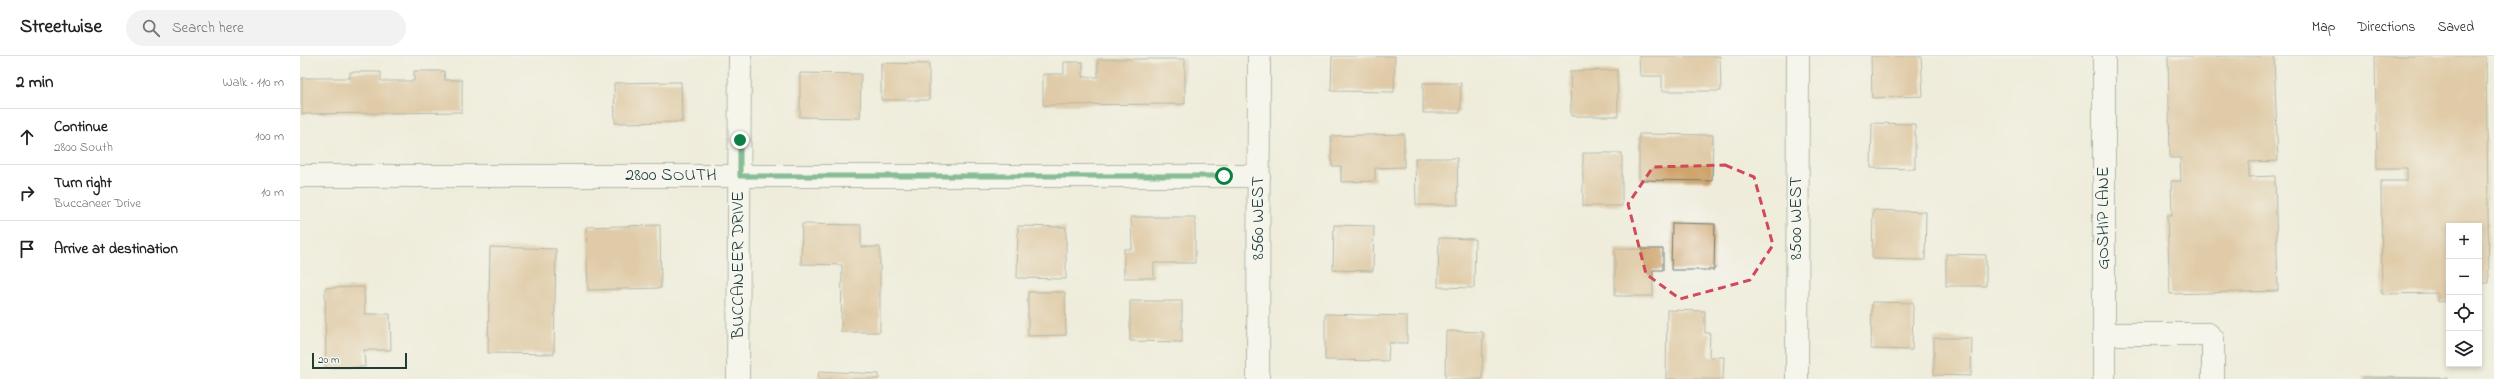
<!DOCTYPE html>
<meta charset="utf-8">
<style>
:root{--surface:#fff;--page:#f2f2f2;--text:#222;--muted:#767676;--line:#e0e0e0}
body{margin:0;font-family:"Indie Flower",sans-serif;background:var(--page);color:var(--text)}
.controls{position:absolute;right:12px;bottom:12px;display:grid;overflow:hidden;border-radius:0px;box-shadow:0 2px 6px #0003}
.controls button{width:36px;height:36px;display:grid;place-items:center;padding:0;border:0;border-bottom:1px solid var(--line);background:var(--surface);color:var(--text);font:20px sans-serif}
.scale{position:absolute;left:12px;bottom:10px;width:95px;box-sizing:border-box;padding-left:4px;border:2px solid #1f3d34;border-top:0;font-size:11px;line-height:14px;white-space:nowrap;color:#1f3d34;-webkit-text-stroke:3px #f6f6f2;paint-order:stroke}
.stop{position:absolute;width:12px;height:12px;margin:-9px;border:3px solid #0b8043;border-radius:50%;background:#fff}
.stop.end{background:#0b8043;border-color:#fff;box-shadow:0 1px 4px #0008}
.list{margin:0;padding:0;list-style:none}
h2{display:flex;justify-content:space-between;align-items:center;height:52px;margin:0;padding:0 16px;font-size:17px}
h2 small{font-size:13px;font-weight:400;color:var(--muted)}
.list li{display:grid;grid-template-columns:26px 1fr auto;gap:12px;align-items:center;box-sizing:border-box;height:56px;padding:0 16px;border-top:1px solid var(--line)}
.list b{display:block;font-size:15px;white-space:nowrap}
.list p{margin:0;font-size:13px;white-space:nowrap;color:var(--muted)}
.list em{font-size:13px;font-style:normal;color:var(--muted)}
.icon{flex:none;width:22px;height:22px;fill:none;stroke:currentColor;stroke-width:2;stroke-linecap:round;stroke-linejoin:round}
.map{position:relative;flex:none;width:2194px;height:323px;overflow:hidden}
header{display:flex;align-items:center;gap:24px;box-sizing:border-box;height:56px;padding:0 20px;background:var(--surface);border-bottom:1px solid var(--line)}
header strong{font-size:19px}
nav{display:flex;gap:22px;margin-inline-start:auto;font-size:14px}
.search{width:280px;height:36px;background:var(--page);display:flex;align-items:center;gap:10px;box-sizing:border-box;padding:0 14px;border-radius:22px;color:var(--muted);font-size:15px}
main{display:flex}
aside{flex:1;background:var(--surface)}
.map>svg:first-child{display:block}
.building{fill:#cea168}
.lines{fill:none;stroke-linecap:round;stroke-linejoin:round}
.minor-casing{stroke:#687a6e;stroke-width:24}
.minor{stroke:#fff;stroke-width:22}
.route{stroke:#0b8043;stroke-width:5}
.marked{fill:none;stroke:#d1495b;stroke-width:3;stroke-dasharray:8 5;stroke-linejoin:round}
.labels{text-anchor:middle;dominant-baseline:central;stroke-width:3;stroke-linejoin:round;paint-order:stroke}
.street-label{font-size:18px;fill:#1f3d34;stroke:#f6f6f2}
</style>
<header>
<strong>Streetwise</strong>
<div class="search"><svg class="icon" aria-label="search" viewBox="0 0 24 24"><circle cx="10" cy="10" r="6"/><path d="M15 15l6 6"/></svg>Search here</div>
<nav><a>Map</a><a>Directions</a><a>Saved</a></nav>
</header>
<main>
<aside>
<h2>2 min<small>Walk · 110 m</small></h2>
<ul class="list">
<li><svg class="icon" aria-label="ahead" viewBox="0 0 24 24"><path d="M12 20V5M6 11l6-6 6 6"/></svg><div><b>Continue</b><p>2800 South</p></div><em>100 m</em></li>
<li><svg class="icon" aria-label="right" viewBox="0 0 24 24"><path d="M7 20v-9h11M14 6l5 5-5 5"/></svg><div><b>Turn right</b><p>Buccaneer Drive</p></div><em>10 m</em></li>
<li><svg class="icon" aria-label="arrive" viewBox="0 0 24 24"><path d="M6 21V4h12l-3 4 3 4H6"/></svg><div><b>Arrive at destination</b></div></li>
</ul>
</aside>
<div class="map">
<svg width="2194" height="323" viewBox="0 0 2194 323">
<rect width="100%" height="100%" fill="#f6f6f2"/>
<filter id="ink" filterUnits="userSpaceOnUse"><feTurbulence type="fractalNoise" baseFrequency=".025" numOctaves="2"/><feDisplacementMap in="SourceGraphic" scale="8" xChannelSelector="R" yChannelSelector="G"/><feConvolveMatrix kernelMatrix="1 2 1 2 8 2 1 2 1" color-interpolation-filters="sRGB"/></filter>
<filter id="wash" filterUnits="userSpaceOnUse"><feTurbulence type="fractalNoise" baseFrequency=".012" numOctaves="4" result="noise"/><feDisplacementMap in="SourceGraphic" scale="16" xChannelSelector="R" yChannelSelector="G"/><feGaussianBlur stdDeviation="0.9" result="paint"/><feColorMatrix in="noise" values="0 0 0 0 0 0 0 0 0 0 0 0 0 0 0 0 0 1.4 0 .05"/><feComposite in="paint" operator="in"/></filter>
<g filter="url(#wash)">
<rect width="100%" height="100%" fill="#efecdb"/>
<g id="blocks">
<g class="building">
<polygon points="1032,0 1095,0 1094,36 1031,35"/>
<polygon points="1339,0 1420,0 1421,35 1362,35 1362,20 1340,20"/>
<polygon points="1571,0 1621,0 1623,40 1572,42"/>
<polygon points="1868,0 1974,0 1978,105 1949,106 1949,121 1975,120 1978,235 1870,238 1867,159 1872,159 1871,125 1881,125 1880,102 1870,102"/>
<polygon points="2075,0 2186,0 2189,227 2181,227 2181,245 2179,245 2179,170 2149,170 2149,245 2138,246 2138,237 2082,238 2081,125 2107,125 2107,112 2077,112"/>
<polygon points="798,3 885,3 885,48 743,49 743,18 764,18 764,6 783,6 783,21 798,21"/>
<polygon points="581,7 629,8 629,44 581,44"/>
<polygon points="1317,14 1318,60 1271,60 1270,15"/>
<polygon points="114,15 144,15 145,24 162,24 162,56 2,58 2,22 50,22 50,16 81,16 81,25 114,25"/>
<polygon points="500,17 561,18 560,62 500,61"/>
<polygon points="381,26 382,66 315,67 314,27"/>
<polygon points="1123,27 1161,27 1160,57 1123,57"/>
<polygon points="1572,67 1615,68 1615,113 1571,112"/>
<polygon points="1104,78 1104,111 1075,112 1075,125 1041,126 1041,110 1032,110 1031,80"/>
<polygon points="1339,78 1413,79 1412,125 1339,124"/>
<rect x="1283" y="97" width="39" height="53"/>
<polygon points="1115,102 1157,102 1158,149 1116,149"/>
<polygon points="1573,154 1626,156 1625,204 1572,203"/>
<polygon points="831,161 895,161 895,207 854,207 854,222 824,222 824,193 832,193"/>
<polygon points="1372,167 1415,168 1414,214 1371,214"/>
<polygon points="502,168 561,169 561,191 580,191 580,276 541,276 542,209 501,208"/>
<polygon points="360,169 361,232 288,234 286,171"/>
<polygon points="1034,169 1074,170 1073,215 1033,214"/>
<polygon points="718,170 766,171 766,223 717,222"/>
<polygon points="1139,182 1175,183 1174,232 1138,231"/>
<polygon points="190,191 256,193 254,298 188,297"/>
<polygon points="1315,193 1363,193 1363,214 1353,214 1353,240 1315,240"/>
<polygon points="1646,198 1686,199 1686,230 1646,230"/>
<polygon points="64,231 65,258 90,258 91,294 64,294 65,311 26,312 25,232"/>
<polygon points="728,236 765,236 766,279 728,280"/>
<polygon points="830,245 882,245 882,286 830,285"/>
<polygon points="1572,246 1613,247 1612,294 1571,293"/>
<polygon points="1367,254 1405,255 1405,277 1410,277 1409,301 1424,301 1423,323 1366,323"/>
<polygon points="1025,258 1107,260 1107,287 1089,287 1088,305 1025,304"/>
<polygon points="1146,275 1183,276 1182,323 1145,323"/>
<polygon points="1634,282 1672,282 1671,320 1634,319"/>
<polygon points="519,315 579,318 579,323 518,323"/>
<polygon points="2062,321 2148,322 2148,323 2062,323"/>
</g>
</g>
</g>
<g filter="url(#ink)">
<use href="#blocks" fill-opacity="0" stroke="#687a6e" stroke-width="1"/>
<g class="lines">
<defs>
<g id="minor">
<polyline points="1804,0 1804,323"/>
<polyline points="0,120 959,120"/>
<polyline points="1804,278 1908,278 1913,283 1913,323"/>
<polyline points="438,323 440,0"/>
<polyline points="958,323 959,0"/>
<polyline points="1497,323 1498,0"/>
</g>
</defs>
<use href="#minor" class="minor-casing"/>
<use href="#minor" class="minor"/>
</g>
</g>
<g class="lines" filter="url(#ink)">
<polyline class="route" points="440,84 440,120 924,120"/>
</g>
<path d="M0 0H2194V323H0ZM1425,109L1454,121L1473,189L1450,224L1380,243L1346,218L1328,148L1353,111Z" fill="#efecdb" fill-opacity=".55" fill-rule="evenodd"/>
<path class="marked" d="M1425,109L1454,121L1473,189L1450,224L1380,243L1346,218L1328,148L1353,111Z"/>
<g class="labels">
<g class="street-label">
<text x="371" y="120">2800 SOUTH</text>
<text transform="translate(959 162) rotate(-90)">8560 WEST</text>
<text transform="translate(1497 162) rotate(-90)">8500 WEST</text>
<text transform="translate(1804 162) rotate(-90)">GOSHIP LANE</text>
<text transform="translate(439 209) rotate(-90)">BUCCANEER DRIVE</text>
</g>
</g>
</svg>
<div class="controls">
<button>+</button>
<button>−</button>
<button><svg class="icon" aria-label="locate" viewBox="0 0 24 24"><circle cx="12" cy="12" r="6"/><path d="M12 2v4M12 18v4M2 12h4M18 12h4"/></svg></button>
<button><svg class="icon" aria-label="layers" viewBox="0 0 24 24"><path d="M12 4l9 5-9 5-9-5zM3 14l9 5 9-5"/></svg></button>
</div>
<div class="scale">20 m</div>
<div class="stop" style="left:924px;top:120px"></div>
<div class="stop end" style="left:440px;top:84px"></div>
</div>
</main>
